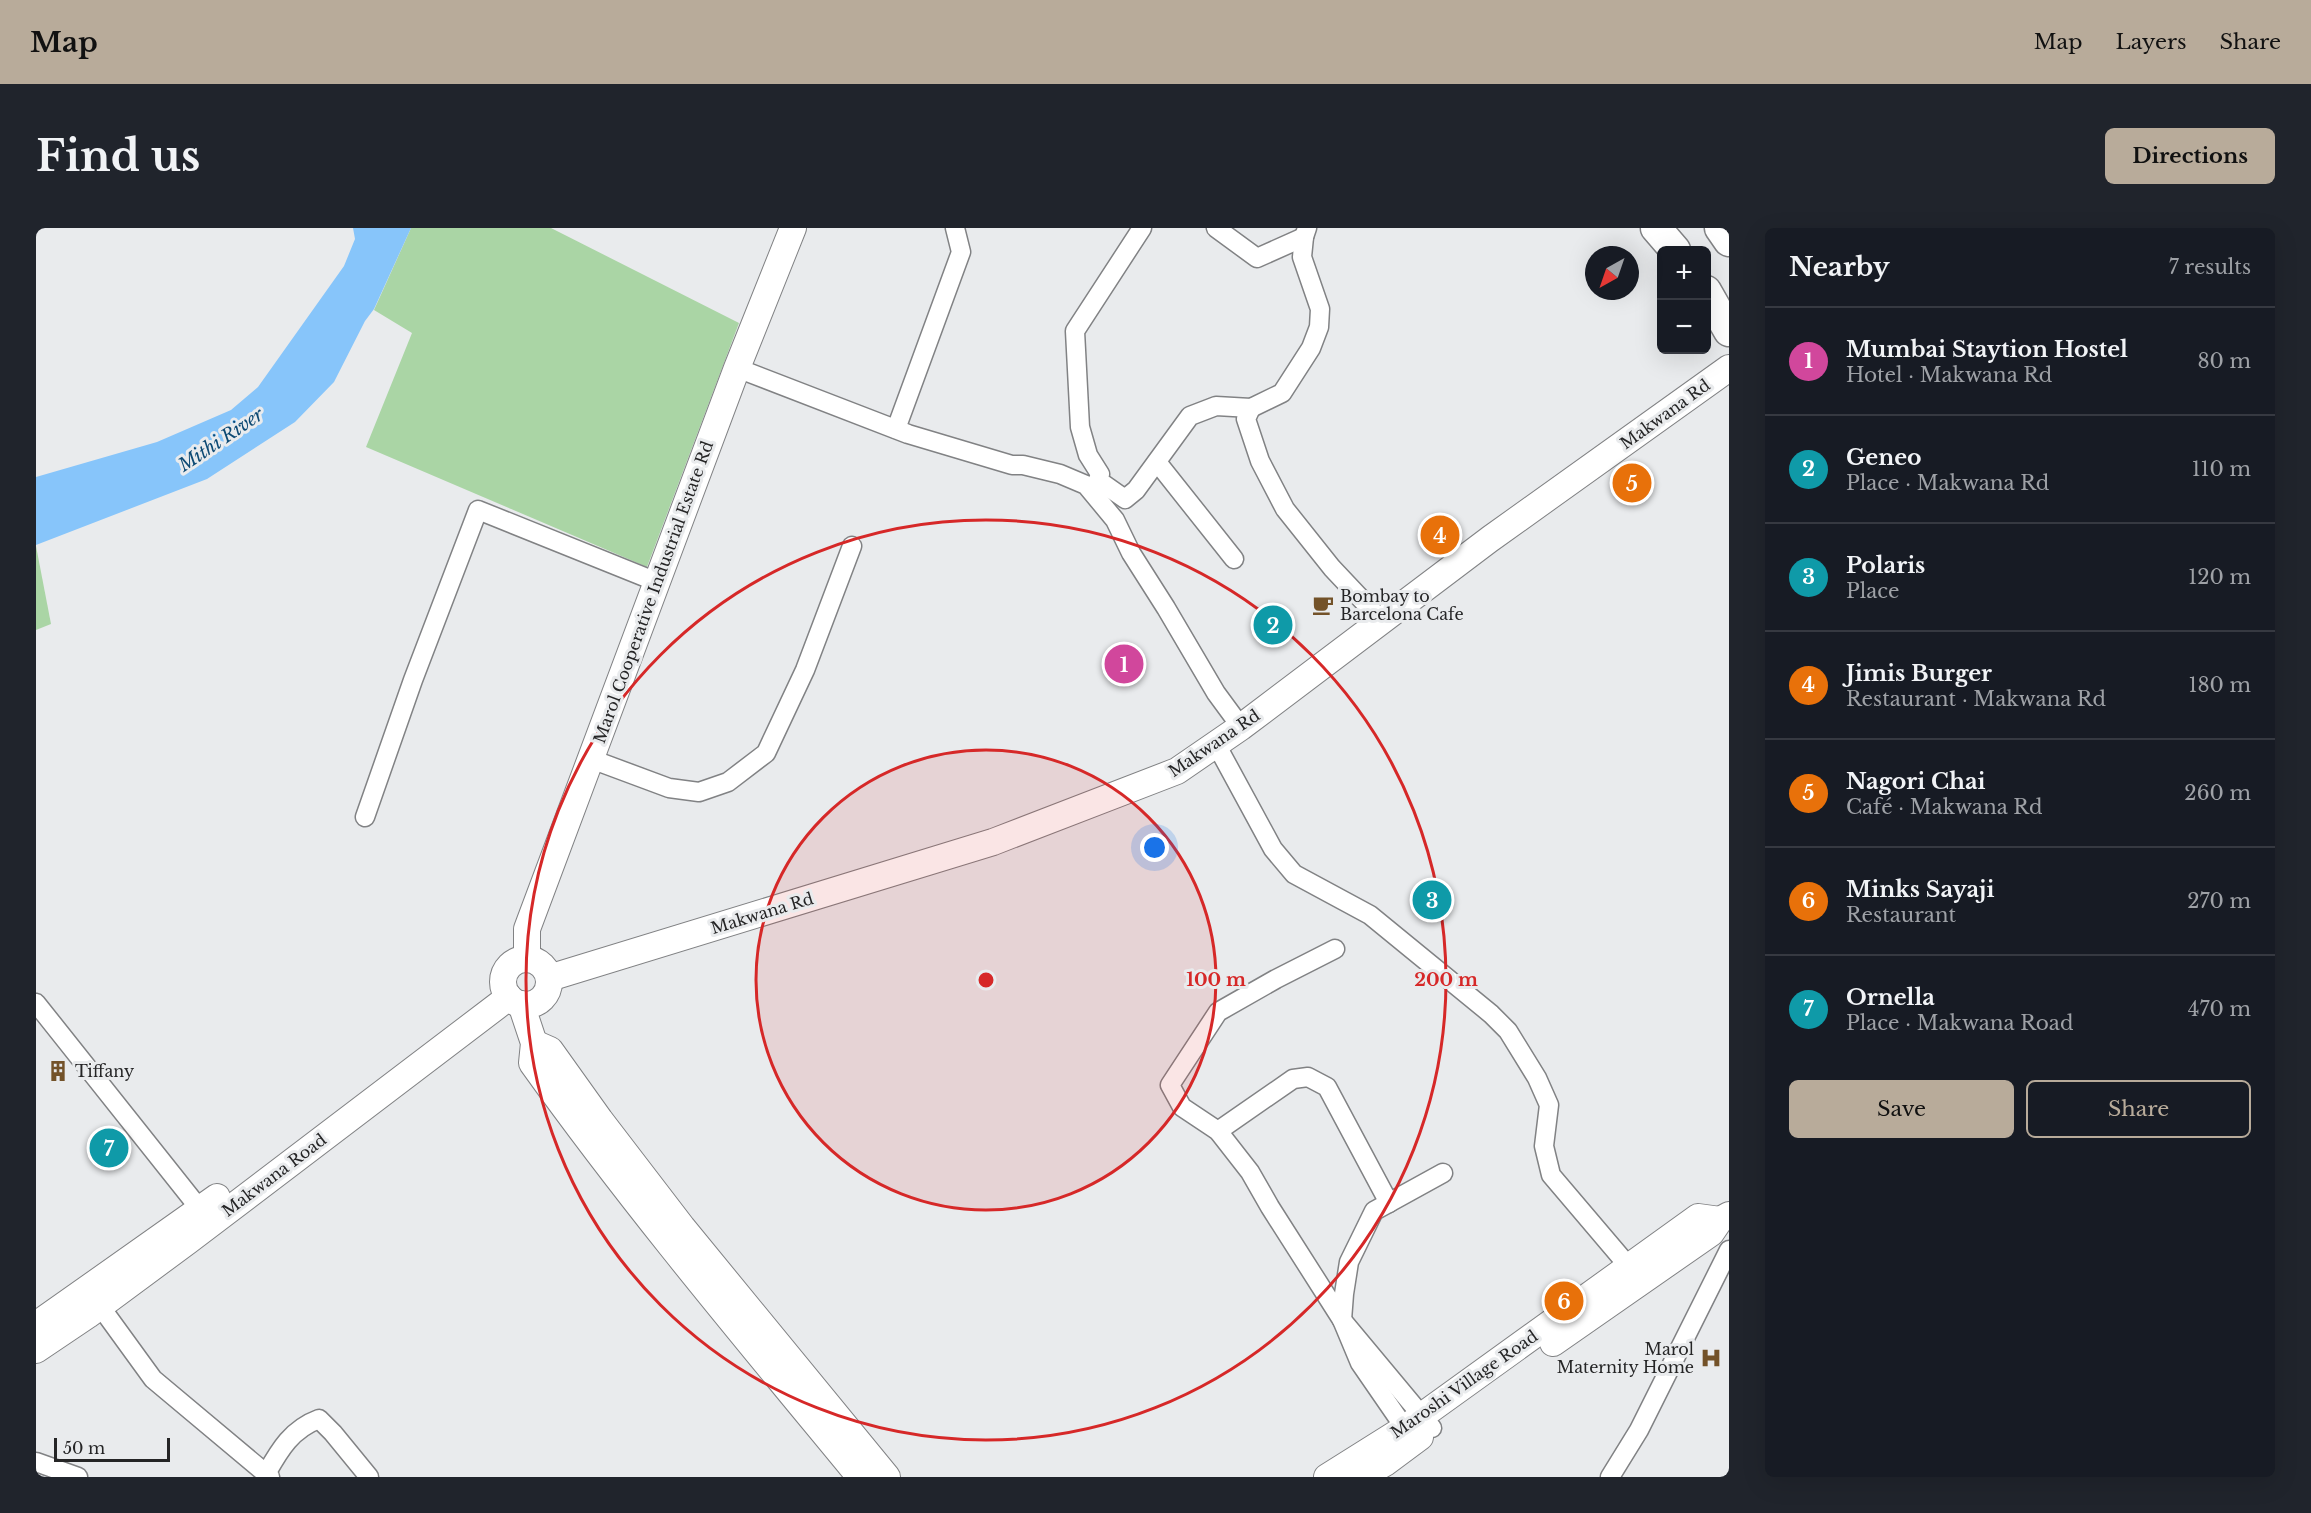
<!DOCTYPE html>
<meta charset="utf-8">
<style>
:root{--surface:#171b24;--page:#20242c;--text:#f1f3f6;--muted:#9ea1a6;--line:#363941;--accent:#b8ab9a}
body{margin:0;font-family:"Libre Baskerville",serif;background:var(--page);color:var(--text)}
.controls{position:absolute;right:18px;top:18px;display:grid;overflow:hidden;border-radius:9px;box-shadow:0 6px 24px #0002}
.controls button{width:54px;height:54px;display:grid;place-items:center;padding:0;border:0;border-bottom:2px solid var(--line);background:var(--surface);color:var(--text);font:30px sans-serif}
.compass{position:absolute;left:1549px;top:18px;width:54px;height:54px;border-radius:50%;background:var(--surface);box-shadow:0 6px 24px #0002;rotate:220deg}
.scale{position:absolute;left:18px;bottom:15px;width:116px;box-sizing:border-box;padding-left:6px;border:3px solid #252526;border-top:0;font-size:16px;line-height:21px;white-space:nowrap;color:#252526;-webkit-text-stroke:4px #e9ebed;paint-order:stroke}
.you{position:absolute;left:1119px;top:620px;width:21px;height:21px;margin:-15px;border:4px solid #fff;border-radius:50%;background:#1a73e8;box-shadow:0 0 0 9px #1a73e833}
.badge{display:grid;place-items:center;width:39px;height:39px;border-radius:50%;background:var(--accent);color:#fff;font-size:20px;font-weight:700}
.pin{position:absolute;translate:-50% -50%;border:3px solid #fff;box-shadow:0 2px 6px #0006}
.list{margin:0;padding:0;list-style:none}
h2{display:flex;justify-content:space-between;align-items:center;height:78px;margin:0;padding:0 24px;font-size:26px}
h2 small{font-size:20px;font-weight:400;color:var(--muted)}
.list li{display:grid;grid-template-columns:39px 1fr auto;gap:18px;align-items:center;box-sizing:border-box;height:108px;padding:0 24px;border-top:2px solid var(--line)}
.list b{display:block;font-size:22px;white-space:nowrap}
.list p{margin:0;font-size:20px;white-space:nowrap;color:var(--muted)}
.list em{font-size:20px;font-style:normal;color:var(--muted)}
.actions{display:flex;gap:12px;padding:18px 24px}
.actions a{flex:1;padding:14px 0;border:2px solid var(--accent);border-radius:9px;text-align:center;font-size:21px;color:var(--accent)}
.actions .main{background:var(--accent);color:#111}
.map{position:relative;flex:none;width:1693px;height:1249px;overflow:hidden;border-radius:9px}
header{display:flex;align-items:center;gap:36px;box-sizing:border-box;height:84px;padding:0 30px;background:var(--accent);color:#111}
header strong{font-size:28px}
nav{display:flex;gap:33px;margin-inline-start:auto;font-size:21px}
.intro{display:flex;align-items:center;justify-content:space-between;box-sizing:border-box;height:144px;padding:0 36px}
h1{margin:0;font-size:42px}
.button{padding:15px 27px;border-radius:9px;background:var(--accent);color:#111;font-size:21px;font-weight:700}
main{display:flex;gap:36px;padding:0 36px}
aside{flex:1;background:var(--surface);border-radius:9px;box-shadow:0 6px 24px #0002}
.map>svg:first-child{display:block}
.green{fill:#aad5a5}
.water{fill:#87c5fa}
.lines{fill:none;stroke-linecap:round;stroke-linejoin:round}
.street-casing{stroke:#818284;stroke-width:21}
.secondary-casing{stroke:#818284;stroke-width:28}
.primary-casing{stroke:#818284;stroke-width:33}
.street{stroke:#fff;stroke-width:18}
.secondary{stroke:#fff;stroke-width:26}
.primary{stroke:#fff;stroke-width:30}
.ring{fill:none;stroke:#d62828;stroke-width:3}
.labels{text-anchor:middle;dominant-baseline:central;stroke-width:6;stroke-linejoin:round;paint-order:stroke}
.street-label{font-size:16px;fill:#252526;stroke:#e9ebed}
.poi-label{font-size:16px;fill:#252526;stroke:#e9ebed;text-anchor:start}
.water-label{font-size:18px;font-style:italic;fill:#0d4a74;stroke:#e9ebed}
.centre{fill:#d62828;stroke:#e9ebed;stroke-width:3}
.ring-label{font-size:18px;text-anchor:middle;font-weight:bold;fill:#d62828;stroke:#e9ebed;stroke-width:6;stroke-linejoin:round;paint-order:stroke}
</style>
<header>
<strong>Map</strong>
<nav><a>Map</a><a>Layers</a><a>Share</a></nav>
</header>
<div class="intro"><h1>Find us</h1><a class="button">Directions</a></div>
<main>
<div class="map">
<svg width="1693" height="1249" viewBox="0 0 1693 1249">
<rect width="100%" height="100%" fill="#e9ebed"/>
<g class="green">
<polygon points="375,0 515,0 703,95 611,339 330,219 376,105 338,82"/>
<polygon points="0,318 15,396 0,402"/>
</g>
<polygon class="water" points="317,0 375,0 338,81 329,93 298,154 259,194 171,251 0,317 0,249 121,214 195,182 222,159 308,38 319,11"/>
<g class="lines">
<defs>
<g id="street">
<polyline points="1106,0 1039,103 1044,199 1052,227 1064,246 1062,252 1089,271 1100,262 1154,188 1180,178 1215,180 1246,165 1275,120 1283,99 1284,81 1266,29 1268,9 1271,0"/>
<polyline points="1180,0 1221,30 1268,9"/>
<polyline points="701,140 872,206 976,237 987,237 1024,246 1050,257 1079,292 1095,325 1130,380 1180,465 1205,499"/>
<polyline points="1215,180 1210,191 1224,233 1249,281 1296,340 1346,393"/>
<polyline points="860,201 925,24 919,0"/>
<polyline points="1121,234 1198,331"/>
<polyline points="1180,516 1237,621 1258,646 1334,687 1455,786 1472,803 1501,850 1513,877 1508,918 1515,947 1600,1047"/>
<polyline points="555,531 633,560 663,564 692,554 730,525 769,442 816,318"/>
<polyline points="329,589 377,452 442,282 621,354"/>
<polyline points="1299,721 1240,751 1182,784 1134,857 1146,879 1182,903 1214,944 1234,979 1306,1092 1396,1200"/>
<polyline points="0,775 171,990"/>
<polyline points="1182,903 1257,851 1272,849 1291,859 1353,975"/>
<polyline points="64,1078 117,1151 234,1249"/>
<polyline points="1375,1209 1324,1135 1306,1092 1308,1066 1313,1034 1338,983 1407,945"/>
<polyline points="0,1234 42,1249"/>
<path d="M230,1246C244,1221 256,1201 283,1191L297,1205L333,1249"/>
<polyline points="1574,1249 1603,1202 1693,1022"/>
</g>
<g id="secondary">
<polyline points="491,731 491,701 701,140 757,0"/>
<circle cx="490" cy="754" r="23"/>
<polyline points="513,750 957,614 1141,543 1205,499 1454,311 1693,140"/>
<path d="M485,776L498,815L496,835C599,979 712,1113 824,1249"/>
<polyline points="498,815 514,822 564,892 646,999 851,1249"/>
<polyline points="0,1097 181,969"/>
<polyline points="1517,1115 1675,1005 1684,992 1693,987"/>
<polyline points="0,1122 52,1087 152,1013 473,769"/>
<polyline points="1291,1249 1369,1200 1662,989 1684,992"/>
<polyline points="1325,1249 1349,1235 1384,1209"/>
</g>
<g id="primary">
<polyline points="1620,0 1639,22"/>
<polyline points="1684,0 1693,13"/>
<polyline points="1670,63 1693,103"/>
</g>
</defs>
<use href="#street" class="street-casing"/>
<use href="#secondary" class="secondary-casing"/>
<use href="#primary" class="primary-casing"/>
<use href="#street" class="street"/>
<use href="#secondary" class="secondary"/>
<use href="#primary" class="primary"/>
</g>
<circle cx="950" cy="752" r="230" fill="#d62828" fill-opacity=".12"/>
<g class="ring">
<circle cx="950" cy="752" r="230"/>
<circle cx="950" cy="752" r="460"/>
</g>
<defs>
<symbol id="cafe-bare" viewBox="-9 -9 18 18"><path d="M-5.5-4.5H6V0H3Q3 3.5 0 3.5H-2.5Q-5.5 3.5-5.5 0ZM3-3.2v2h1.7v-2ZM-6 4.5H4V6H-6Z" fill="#735229" stroke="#e9ebed" stroke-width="2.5" paint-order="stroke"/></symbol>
<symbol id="building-bare" viewBox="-9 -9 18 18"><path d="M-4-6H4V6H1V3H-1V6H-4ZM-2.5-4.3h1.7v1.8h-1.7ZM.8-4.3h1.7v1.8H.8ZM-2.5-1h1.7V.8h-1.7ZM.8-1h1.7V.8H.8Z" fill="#735229" stroke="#e9ebed" stroke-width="2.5" paint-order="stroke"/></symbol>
<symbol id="hospital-bare" viewBox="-9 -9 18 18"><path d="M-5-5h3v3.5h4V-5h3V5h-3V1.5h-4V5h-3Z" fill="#735229" stroke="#e9ebed" stroke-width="2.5" paint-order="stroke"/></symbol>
</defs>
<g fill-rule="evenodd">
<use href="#cafe-bare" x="1272" y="362" width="30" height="30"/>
<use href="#building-bare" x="7" y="828" width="30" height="30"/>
<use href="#hospital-bare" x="1660" y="1115" width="30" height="30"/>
</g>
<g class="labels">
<g class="street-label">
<text transform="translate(1629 186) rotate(-36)">Makwana Rd</text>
<text transform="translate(617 364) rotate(-70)">Marol Cooperative Industrial Estate Rd</text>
<text transform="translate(1178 515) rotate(-34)">Makwana Rd</text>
<text transform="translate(726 685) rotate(-17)">Makwana Rd</text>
<text transform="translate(238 947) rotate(-37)">Makwana Road</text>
<text transform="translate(1428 1156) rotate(-35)">Maroshi Village Road</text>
</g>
<g class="poi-label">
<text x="1304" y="368">Bombay to<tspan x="1304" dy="18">Barcelona Cafe</tspan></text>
<text x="39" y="843">Tiffany</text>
<text x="1658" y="1121" text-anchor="end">Marol<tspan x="1658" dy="18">Maternity Home</tspan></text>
</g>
<g class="water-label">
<text transform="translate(185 212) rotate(-34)">Mithi River</text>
</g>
</g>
<circle cx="950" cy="752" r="9" class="centre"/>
<g class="ring-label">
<text x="1180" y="758">100 m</text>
<text x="1410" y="758">200 m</text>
</g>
</svg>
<div class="controls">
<button>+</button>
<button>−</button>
</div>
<svg class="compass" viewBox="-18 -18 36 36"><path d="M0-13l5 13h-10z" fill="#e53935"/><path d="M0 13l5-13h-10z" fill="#9ea1a6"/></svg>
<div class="scale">50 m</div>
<div class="you"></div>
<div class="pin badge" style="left:1088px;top:436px;background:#d1479c">1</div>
<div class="pin badge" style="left:1237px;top:397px;background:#0f9aa8">2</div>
<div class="pin badge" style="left:1396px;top:672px;background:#0f9aa8">3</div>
<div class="pin badge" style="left:1404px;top:307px;background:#e8710a">4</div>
<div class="pin badge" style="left:1596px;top:255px;background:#e8710a">5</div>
<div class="pin badge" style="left:1528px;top:1073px;background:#e8710a">6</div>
<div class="pin badge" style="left:73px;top:920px;background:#0f9aa8">7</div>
</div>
<aside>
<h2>Nearby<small>7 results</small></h2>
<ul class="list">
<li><span class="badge" style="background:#d1479c">1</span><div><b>Mumbai Staytion Hostel</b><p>Hotel · Makwana Rd</p></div><em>80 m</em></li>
<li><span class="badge" style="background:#0f9aa8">2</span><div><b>Geneo</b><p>Place · Makwana Rd</p></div><em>110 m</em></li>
<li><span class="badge" style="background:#0f9aa8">3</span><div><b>Polaris</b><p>Place</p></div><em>120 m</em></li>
<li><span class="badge" style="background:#e8710a">4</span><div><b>Jimis Burger</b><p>Restaurant · Makwana Rd</p></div><em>180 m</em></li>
<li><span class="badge" style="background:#e8710a">5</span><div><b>Nagori Chai</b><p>Café · Makwana Rd</p></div><em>260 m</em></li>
<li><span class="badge" style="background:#e8710a">6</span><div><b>Minks Sayaji</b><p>Restaurant</p></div><em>270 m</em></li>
<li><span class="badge" style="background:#0f9aa8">7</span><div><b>Ornella</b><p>Place · Makwana Road</p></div><em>470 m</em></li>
</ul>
<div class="actions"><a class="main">Save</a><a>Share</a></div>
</aside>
</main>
